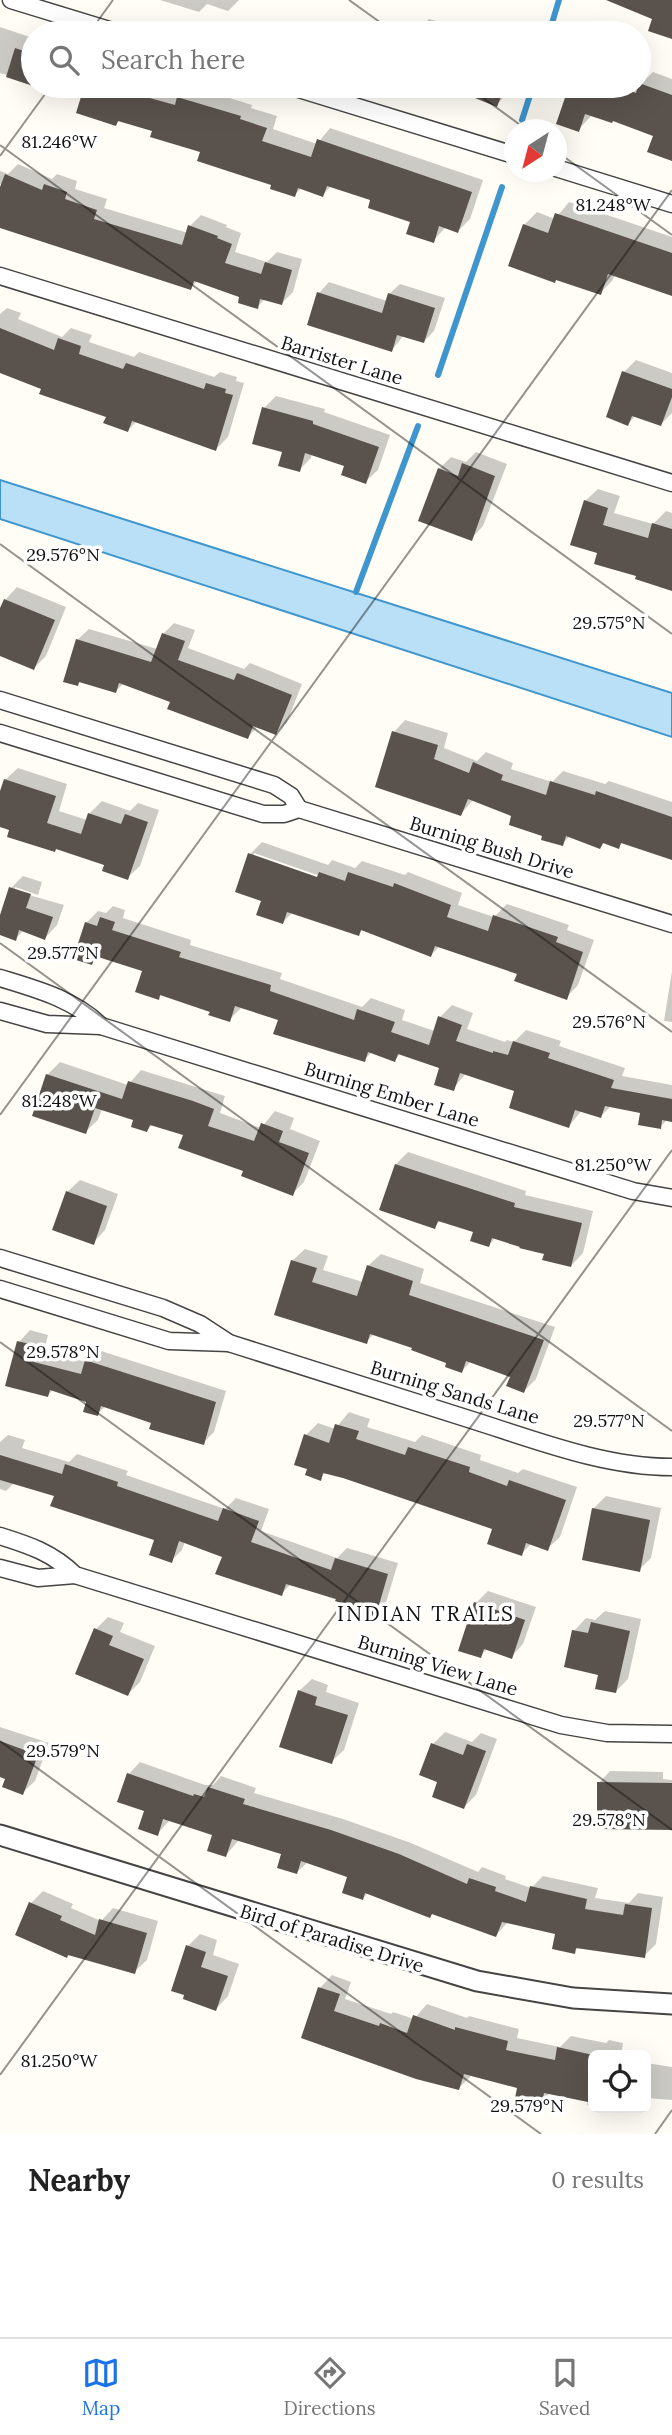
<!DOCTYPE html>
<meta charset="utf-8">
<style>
:root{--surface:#fff;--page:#f6f6f6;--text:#222;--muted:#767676;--line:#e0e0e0;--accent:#1a73e8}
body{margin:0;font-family:Lora,serif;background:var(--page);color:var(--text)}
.controls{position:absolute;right:21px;bottom:21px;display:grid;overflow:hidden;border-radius:10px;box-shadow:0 7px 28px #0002}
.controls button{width:63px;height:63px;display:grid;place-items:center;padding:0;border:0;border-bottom:2px solid var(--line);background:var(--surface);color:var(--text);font:35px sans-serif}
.compass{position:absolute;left:504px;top:119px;width:63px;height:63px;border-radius:50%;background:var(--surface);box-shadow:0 7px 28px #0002;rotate:216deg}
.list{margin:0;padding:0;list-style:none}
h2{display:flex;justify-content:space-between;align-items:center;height:91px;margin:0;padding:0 28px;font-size:30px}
h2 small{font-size:23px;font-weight:400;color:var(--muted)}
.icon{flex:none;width:38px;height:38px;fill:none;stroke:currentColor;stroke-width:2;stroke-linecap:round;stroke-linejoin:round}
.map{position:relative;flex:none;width:672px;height:2134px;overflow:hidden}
.search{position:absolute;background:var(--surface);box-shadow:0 7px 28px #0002;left:21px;right:21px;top:21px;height:77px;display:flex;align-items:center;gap:18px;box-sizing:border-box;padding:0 24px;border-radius:38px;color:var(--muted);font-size:26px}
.sheet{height:203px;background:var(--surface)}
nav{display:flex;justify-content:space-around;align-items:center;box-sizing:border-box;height:98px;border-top:2px solid var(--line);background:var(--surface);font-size:19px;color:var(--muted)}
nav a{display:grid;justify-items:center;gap:4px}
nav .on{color:var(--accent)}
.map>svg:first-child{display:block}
.water{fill:#b9e0f7;stroke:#3f96cf;stroke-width:2}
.shadow{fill:#0003;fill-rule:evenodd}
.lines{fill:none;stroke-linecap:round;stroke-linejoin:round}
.stream{stroke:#3f96cf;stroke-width:6}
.building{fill:#5a524d}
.minor-casing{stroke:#444;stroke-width:19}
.tertiary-casing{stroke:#444;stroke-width:23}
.minor{stroke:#fff;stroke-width:16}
.tertiary{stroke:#fff;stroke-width:19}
.ticks{fill:none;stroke:#111;stroke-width:2;stroke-opacity:0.45}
.labels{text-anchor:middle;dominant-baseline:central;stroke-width:7;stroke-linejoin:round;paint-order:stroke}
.street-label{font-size:19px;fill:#111;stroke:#fff}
.neighbourhood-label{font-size:21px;letter-spacing:2px;fill:#111;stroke:#fff}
.ticks-label{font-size:18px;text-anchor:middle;fill:#111;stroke:#fff;stroke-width:7;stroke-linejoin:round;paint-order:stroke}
</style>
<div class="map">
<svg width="672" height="2134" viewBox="0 0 672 2134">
<rect width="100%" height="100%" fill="#fffdf5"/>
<polygon class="water" points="0,480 672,693 672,737 0,519"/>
<g class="shadow">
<polygon points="160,0 239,0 228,11 207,4 199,12"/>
<polygon points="429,19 443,23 440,33 400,33 409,24 420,28"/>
<polygon points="0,27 33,38 33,83 0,73"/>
<polygon points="478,29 490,33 474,33"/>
<polygon points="653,72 672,79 672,157 655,135 613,120 592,115 578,130 558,123 570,86 639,86 639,78 645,80"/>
<polygon points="41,86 61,86 56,90"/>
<polygon points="89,86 159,86 184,93 191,86 252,105 251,108 277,116 273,129 317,144 330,128 483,180 470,219 458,231 446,227 433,241 413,221 373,199 331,186 323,195 302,188 294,195 154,129 120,120 116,124 86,88"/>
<polygon points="474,86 511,86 509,92 497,104 481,88"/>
<polygon points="18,164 52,179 57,174 77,181 75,189 107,199 104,208 188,233 190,226 201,215 227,225 226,227 241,233 235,252 267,262 277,252 302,259 293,292 282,303 265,299 257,307 241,296 198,280 191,288 0,226 0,188 9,188 0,184 0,171 8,174"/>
<polygon points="569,202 672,237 672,294 615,275 612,281 600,293 558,279 555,281 524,225 537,212 555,219"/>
<polygon points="329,282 387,301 389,294 400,284 445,298 434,331 424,341 404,335 392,350 319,293"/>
<polygon points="7,308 21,313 18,319 62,337 71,328 92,335 89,342 134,357 139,352 214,377 220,372 237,377 236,381 244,383 228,437 216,449 137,421 128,430 108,416 0,371 0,314"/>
<polygon points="636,360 672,373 672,413 661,424 636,415 628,424 624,372"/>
<polygon points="276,396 325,409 324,412 390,435 378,470 365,482 346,465 312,453 311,458 299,470 284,451 264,408"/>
<polygon points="476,452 507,464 483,526 471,539 439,469 451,457 466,462"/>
<polygon points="598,489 620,496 614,513 653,524 666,511 672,513 672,589 638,575 599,552 585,501"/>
<polygon points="17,587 66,607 46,656 34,668 0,655 0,613 5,600"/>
<polygon points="174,623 195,630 188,648 244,669 250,663 302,684 287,722 276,733 258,726 248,737 172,701 124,683 116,691 81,681 78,684 77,640 89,629 157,649 163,634"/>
<polygon points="405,720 448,733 444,748 477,761 486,752 513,763 511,769 552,782 563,771 605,784 609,781 672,802 672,858 623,842 618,847 605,842 600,847 570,836 562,844 514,815 473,800 461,814 394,732"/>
<polygon points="18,768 67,784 59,811 87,820 90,813 102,801 130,811 138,803 159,810 140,866 127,878 106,864 0,825 0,797 5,780"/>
<path d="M262,842L328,865L332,860L355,868L362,861L405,875L408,872L462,893L458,905L494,917L507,904L569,925L567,930L594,940L578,985L566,998L519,972L440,946L431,955L363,929L359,934L293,912L283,922L264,900L250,854ZM254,853L326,878L325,881L254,857Z"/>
<polygon points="23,876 42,882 38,895 15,887 15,891 64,905 57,925 45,938 24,930 15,939 0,934 0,920 11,888"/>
<polygon points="113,906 125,910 123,918 191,940 190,945 282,973 280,979 362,1007 371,998 405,1010 402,1020 435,1031 440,1017 452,1005 473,1013 467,1029 505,1042 507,1040 514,1042 526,1030 561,1041 559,1046 625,1068 622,1076 672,1085 672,1120 668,1119 660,1127 642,1112 612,1105 601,1116 582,1110 569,1126 516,1090 466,1073 453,1089 442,1067 401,1053 395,1060 372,1052 364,1060 280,1019 241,1008 229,1020 212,1011 162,994 158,998 145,969 100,956 92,963 86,923 98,911 106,913"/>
<polygon points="672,971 672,1022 664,1021"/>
<polygon points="60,1062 128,1085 141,1070 225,1096 220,1113 261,1128 275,1111 294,1118 290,1129 320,1141 304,1182 292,1194 185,1134 153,1124 147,1130 135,1119 102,1109 98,1120 85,1132 47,1075"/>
<polygon points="408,1152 526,1191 525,1195 593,1211 583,1253 571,1266 546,1253 496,1237 489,1245 475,1231 441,1220 434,1227 396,1164"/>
<polygon points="80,1180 118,1194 105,1230 93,1243 67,1192"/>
<polygon points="305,1249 328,1256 323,1270 363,1282 368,1266 381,1254 424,1269 420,1283 555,1327 536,1379 524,1391 512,1376 471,1361 462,1371 449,1362 414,1346 375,1333 366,1342 292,1261"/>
<polygon points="30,1330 48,1335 44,1351 86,1362 98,1350 226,1391 214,1432 203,1443 153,1422 106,1406 97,1414 89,1401 54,1389 48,1395 19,1342"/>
<polygon points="349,1412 370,1419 367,1427 415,1442 422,1435 481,1455 480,1460 518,1473 523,1469 577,1487 560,1537 547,1549 532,1543 521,1554 494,1528 326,1472 320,1479 309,1468 306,1435 318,1423 335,1429"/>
<polygon points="8,1435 25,1440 22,1448 69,1462 77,1454 128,1471 126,1475 225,1509 236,1498 269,1509 261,1531 337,1558 347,1548 398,1563 384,1609 373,1620 354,1606 291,1584 281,1594 224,1556 185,1541 182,1550 171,1561 156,1539 56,1495 14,1483 6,1491 0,1489 0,1442"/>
<polygon points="606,1496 661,1508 651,1558 639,1570 593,1509"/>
<polygon points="488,1591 536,1607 523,1644 511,1657 488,1648 480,1656 476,1603"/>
<polygon points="605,1611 641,1619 628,1679 616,1691 600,1673 574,1631 586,1618 595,1620"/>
<polygon points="108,1617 124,1623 120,1632 155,1646 140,1682 128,1694 96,1629"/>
<polygon points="312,1679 328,1685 326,1692 359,1703 344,1750 331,1762 299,1691"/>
<polygon points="0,1727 49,1743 35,1781 22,1793 8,1778 0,1775"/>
<polygon points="445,1732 472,1742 481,1733 497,1739 476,1795 464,1807 439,1781 433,1744"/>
<polygon points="140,1762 205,1785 213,1785 221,1776 256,1788 254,1793 343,1819 411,1843 478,1872 482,1867 506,1876 505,1879 531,1888 543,1876 598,1888 595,1898 629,1903 638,1893 663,1897 656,1944 644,1956 579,1947 574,1952 557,1932 508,1922 496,1935 368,1893 363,1898 349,1876 308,1862 297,1872 283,1853 239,1840 226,1855 214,1834 170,1820 157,1834 129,1774"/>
<polygon points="610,1771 663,1772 663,1779 672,1780 672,1828 599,1783"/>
<polygon points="43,1891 73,1904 71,1908 101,1921 113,1908 158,1921 147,1960 134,1972 69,1954 31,1903"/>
<polygon points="200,1934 217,1940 213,1955 239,1964 228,1996 216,2009 188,1946"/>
<polygon points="332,1975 351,1982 345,1999 391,2014 393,2012 414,2019 427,2004 467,2018 469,2016 519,2029 517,2038 560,2047 571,2036 606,2043 609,2040 623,2043 621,2055 593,2055 593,2107 587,2105 588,2100 550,2093 542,2101 519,2087 471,2076 459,2088 303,2037 320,1988"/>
<polygon points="646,2063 672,2067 672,2100 646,2098"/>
<polygon points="599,2108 625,2108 621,2112"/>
</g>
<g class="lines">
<g class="stream">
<polyline points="549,33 559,0"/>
<polyline points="522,120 533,86"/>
<polyline points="438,375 502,187"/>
<polyline points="356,592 418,426"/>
</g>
</g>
<g class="building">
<polygon points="606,0 672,0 672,39 648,31 652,19"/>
<polygon points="15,48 33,54 33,86 6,77"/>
<polygon points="639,83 672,95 672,161 647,152 653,136 613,121 612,123 585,114 579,132 556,124 569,86 614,86 636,93"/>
<polygon points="107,86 130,86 128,92 175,105 177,97 241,116 240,119 267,128 262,141 311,157 317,139 472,192 458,233 439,226 434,243 406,234 410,222 368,208 370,200 327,186 323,197 298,188 295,197 270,189 271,185 197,161 200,152 150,137 152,131 118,121 116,126 76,113 84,87 104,94"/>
<polygon points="480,86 505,86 497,107 475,98"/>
<polygon points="5,174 42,190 44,184 67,192 65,199 97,210 94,219 182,245 188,225 218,236 217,238 232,244 225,263 261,274 265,262 292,270 282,305 260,299 258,309 238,303 239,297 194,281 191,290 0,228 0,187"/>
<polygon points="555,213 672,253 672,296 608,274 601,295 556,280 555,283 508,266 523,224 548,233"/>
<polygon points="317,292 382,313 388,293 435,308 424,343 397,335 392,352 307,325"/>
<polygon points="0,328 54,350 58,338 81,346 79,354 123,369 126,363 204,389 206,383 226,389 225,393 233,395 216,451 132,421 128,432 103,423 106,417 39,394 41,389 0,373"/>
<polygon points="622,371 672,389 672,397 661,426 632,416 628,426 606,417"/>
<polygon points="262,407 313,421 313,424 379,447 366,484 341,475 344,466 305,453 300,472 278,466 282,452 252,444"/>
<polygon points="462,463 495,476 472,541 418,521 438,468 458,476"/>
<polygon points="584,500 608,508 603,525 648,538 652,523 672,529 672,591 635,579 636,576 594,564 597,553 570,545"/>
<polygon points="4,599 55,620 34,670 0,656 0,608"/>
<polygon points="162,633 185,641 178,660 234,680 237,673 292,695 276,735 253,726 248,739 167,709 170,702 119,683 116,693 79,682 78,686 63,682 76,639 151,662"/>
<polygon points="392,731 438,745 434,759 469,773 473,762 503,775 501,780 546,795 550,781 595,795 596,791 672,817 672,860 621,843 619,849 603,843 600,849 566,836 563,846 541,840 542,836 509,825 511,816 468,799 461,816 375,787"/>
<polygon points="4,779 56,796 47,823 81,834 88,813 121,824 125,814 148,822 128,880 102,871 104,865 56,849 55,852 7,837 9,830 0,827 0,791"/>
<polygon points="248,853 317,877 319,872 345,881 348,872 393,887 394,883 451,905 447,917 488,931 493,915 558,937 556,942 583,952 567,1000 514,981 517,974 435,946 431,957 361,930 359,936 287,912 283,924 256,915 261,901 235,892"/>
<polygon points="9,887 31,894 26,908 53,917 45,940 19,930 16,941 0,935 0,915"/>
<polygon points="100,917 115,922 112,930 181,952 179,957 271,985 270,991 354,1020 357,1009 395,1022 391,1032 429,1045 438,1016 462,1025 456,1041 493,1053 493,1051 508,1055 513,1041 550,1053 548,1058 614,1080 611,1088 672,1099 672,1122 662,1120 661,1129 638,1125 640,1113 605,1106 601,1118 575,1110 569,1128 509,1108 514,1091 460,1073 454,1091 434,1085 439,1068 398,1054 395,1062 368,1052 365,1062 273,1034 278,1020 235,1006 230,1022 208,1015 210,1012 160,995 159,1000 135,992 142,971 95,956 92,965 73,959 85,922 97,926"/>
<polygon points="46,1074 122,1099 128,1081 193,1101 214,1109 208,1126 254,1141 261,1123 283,1131 279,1142 309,1153 293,1196 241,1176 243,1171 178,1148 183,1135 150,1125 147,1132 131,1127 133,1120 95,1108 86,1134 32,1116"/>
<polygon points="395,1164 515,1203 514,1207 582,1223 571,1267 542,1260 544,1254 519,1248 520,1247 492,1238 489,1247 470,1241 473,1232 438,1221 435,1229 379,1210"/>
<polygon points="66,1191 107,1206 94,1245 52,1230"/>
<polygon points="291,1260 317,1268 312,1282 357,1296 367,1265 413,1281 409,1295 544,1340 524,1393 506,1386 510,1377 466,1361 462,1373 445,1367 446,1363 411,1350 412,1348 370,1334 367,1344 274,1315"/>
<polygon points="17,1341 38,1346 34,1362 81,1374 85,1360 216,1402 204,1445 149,1429 151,1423 101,1406 98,1416 83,1412 86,1402 50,1390 48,1397 5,1386"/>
<polygon points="335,1424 359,1431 356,1439 405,1455 408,1447 470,1467 469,1472 507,1486 509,1480 566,1500 548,1551 526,1543 522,1556 487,1544 492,1529 343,1478 323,1473 321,1481 305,1475 307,1469 294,1465 304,1434 329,1443"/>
<polygon points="0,1455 62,1474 65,1464 118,1482 117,1486 218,1521 223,1508 259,1521 251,1542 331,1570 335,1558 388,1574 374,1622 350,1615 352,1607 335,1601 336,1599 286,1584 282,1596 215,1574 222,1557 179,1541 172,1563 149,1555 154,1540 50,1506 54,1496 0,1480"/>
<polygon points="592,1508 650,1520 640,1572 582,1560"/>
<polygon points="474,1602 525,1620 512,1659 484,1649 481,1658 458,1651"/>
<polygon points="591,1622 630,1631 616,1693 595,1689 598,1675 564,1667 572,1630 588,1633"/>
<polygon points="94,1628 113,1636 109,1645 144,1659 128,1696 75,1674"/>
<polygon points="298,1690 317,1697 315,1705 348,1715 332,1764 279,1747"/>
<polygon points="0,1741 38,1755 23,1795 2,1787 5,1779 0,1777"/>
<polygon points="431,1743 463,1755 467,1744 486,1751 464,1809 432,1797 437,1782 419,1775"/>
<polygon points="127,1773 193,1796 194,1794 204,1797 208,1787 245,1799 243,1804 331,1830 399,1854 467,1884 469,1878 496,1887 495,1891 526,1902 530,1886 587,1899 585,1909 623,1915 625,1904 652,1908 645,1958 576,1948 575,1954 552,1949 555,1934 502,1922 496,1937 432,1914 430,1918 365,1893 363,1900 342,1893 347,1877 301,1861 297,1874 277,1868 281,1854 232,1839 226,1857 207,1851 212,1835 163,1819 158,1836 138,1829 144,1811 117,1802"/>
<polygon points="597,1782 672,1783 672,1830 597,1829"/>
<polygon points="29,1902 62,1916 60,1920 95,1935 99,1919 147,1933 135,1974 68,1955 67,1958 15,1935"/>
<polygon points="186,1945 206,1952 201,1967 228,1976 216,2011 183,1999 184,1995 171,1991"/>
<polygon points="318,1987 340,1994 334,2011 379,2026 380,2023 407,2033 413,2015 455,2030 455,2027 508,2041 506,2050 555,2060 557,2047 593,2055 593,2103 544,2093 542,2103 515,2098 517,2088 464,2074 459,2090 416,2079 301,2038"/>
</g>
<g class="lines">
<defs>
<g id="minor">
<polyline points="11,0 119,33"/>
<polyline points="289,86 514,155"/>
<polyline points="556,168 672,204"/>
<polyline points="0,276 672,483"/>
<polyline points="0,700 274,785 291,796 299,809"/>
<polyline points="0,733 263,814 284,814 299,809 672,924"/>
<path d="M0,978C36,989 74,999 101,1026L47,1024L0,1011"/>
<polyline points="101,1026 633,1191 672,1198"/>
<path d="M0,1258L163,1308L200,1324L229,1343C311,1369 393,1395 475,1421C538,1441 605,1467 672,1467"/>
<polyline points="0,1289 169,1341 229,1343"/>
<path d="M0,1536C29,1545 53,1553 75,1575L561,1725L607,1733L672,1734"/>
<polyline points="0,1568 38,1578 75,1575"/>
</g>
<polyline id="tertiary" points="0,1835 477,1981 573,1998 672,2004"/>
</defs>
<use href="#minor" class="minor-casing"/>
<use href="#tertiary" class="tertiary-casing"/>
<use href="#minor" class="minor"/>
<use href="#tertiary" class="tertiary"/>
</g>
<path class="ticks" d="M349,0L395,33M89,33L113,0M467,86L527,130M0,145L672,634M556,151L672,235M0,156L51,86M0,544L672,1032M0,943L672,1431M0,1115L672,190M0,1342L672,1830M0,1741L541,2134M0,2075L672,1150M655,2134L672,2110"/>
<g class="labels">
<g class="street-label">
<text transform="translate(342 360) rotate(17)">Barrister Lane</text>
<text transform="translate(492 847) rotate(17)">Burning Bush Drive</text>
<text transform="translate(392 1094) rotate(17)">Burning Ember Lane</text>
<text transform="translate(455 1392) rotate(17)">Burning Sands Lane</text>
<text transform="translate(438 1665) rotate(17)">Burning View Lane</text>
<text transform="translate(332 1938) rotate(17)">Bird of Paradise Drive</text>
</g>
<g class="neighbourhood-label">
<text x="426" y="1613">INDIAN TRAILS</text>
</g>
</g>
<g class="ticks-label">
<text x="59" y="148">81.246°W</text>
<text x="613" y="211">81.248°W</text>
<text x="63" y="561">29.576°N</text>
<text x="609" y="629">29.575°N</text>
<text x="63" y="959">29.577°N</text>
<text x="609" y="1028">29.576°N</text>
<text x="59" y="1107">81.248°W</text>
<text x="613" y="1171">81.250°W</text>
<text x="63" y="1358">29.578°N</text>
<text x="609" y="1427">29.577°N</text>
<text x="63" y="1757">29.579°N</text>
<text x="609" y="1826">29.578°N</text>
<text x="59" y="2067">81.250°W</text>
<text x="527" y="2112">29.579°N</text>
</g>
</svg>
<div class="controls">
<button><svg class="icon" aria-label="locate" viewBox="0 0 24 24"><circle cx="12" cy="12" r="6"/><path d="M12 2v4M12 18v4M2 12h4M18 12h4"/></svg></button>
</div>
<svg class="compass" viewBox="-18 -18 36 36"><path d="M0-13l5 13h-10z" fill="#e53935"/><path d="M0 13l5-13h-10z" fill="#767676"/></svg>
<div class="search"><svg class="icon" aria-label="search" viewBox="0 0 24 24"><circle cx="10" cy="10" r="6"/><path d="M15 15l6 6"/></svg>Search here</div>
</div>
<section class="sheet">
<h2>Nearby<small>0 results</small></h2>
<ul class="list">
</ul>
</section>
<nav>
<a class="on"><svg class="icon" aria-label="map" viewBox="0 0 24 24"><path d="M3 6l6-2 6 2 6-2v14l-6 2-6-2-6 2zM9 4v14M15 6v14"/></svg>Map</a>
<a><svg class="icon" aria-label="directions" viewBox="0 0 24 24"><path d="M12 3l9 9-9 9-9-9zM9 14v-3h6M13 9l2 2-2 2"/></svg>Directions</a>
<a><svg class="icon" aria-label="saved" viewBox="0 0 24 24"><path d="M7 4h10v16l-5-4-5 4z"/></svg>Saved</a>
</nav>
